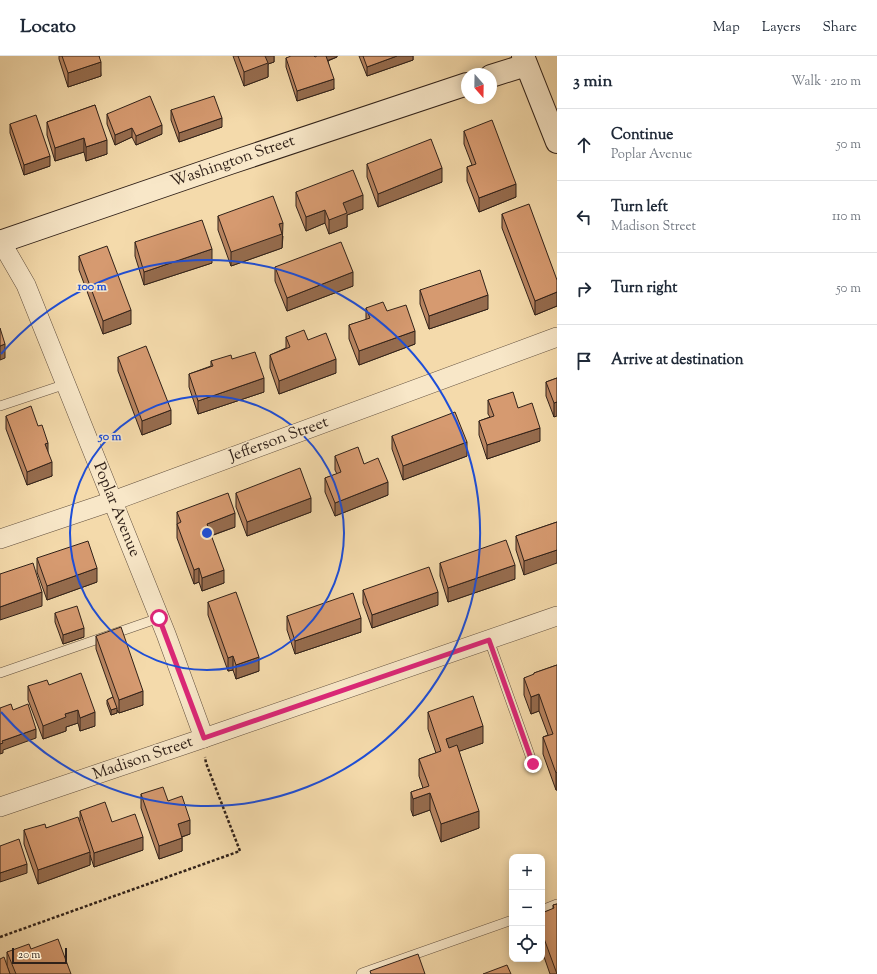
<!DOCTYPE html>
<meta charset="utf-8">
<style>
:root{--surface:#fff;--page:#f2f2f3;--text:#1f2937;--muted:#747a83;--line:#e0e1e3}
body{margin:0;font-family:"Sorts Mill Goudy",serif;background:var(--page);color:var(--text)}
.controls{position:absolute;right:12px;bottom:12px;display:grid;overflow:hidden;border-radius:8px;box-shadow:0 2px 10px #0003}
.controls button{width:36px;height:36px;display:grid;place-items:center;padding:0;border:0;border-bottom:1px solid var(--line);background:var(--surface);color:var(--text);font:20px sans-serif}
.compass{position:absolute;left:461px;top:12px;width:36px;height:36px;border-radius:50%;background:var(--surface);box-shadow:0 2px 10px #0003;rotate:160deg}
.scale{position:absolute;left:12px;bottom:10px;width:55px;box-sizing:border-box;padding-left:4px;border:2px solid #302119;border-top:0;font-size:11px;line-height:14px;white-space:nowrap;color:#302119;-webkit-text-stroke:3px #f8e7c8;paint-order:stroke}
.stop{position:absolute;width:12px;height:12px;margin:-9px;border:3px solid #db2777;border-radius:50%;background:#fff}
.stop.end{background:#db2777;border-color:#fff;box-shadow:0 1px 4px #0008}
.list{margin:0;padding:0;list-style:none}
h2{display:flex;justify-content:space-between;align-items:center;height:52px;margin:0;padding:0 16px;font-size:17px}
h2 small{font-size:13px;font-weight:400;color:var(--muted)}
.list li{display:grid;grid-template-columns:26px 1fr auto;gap:12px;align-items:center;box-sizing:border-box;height:72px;padding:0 16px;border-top:1px solid var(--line)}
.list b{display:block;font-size:15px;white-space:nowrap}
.list p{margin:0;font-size:13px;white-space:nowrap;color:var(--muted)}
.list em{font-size:13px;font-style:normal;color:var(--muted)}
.icon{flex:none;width:22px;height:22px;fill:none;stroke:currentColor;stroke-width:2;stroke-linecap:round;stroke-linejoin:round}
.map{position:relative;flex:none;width:557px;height:918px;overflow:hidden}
header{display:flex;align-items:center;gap:24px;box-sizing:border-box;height:56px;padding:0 20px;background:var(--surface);border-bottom:1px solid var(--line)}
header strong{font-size:19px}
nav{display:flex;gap:22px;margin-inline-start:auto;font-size:14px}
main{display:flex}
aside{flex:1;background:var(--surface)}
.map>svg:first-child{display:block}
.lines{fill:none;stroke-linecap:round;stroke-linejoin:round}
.lane-casing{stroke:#614f3e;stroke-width:10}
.street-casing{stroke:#614f3e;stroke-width:20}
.secondary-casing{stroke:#302119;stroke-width:24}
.path{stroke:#302119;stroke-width:2.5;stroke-dasharray:3 2;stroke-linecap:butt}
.lane{stroke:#f8e7c8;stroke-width:9}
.street{stroke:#f8e7c8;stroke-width:19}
.secondary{stroke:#f8e7c8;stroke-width:22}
.wall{fill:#b88460;stroke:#302119}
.shaded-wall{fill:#966c4e;stroke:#302119}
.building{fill:#d69a70;stroke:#302119}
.route{stroke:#db2777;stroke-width:5}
.ring{fill:none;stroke:#1d4ed8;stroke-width:2}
.labels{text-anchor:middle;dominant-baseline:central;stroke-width:3.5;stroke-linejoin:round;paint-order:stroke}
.street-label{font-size:16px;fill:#302119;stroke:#f8e7c8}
.centre{fill:#1d4ed8;stroke:#f8e7c8;stroke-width:2}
.ring-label{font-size:12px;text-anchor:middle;font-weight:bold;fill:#1d4ed8;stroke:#f8e7c8;stroke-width:3.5;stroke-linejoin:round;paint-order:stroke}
</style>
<header>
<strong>Locato</strong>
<nav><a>Map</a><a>Layers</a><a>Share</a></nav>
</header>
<main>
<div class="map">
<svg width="557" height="918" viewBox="0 0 557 918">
<rect width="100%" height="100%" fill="#f4daab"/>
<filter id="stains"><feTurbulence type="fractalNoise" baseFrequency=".005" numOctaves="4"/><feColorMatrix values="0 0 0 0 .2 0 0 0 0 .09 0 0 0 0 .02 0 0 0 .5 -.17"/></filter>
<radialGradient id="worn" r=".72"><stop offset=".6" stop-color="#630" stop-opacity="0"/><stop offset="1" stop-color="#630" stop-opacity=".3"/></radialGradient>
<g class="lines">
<defs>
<g id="lane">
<polyline points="0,350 66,328"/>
<polyline points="489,584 533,708"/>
<polyline points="0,617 159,562"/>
<polyline points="542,854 557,848"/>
<polyline points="361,918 362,917 512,864"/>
</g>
<g id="street">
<polyline points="0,184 26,229 166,578 204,682"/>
<polyline points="0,483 113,445 557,281"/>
<polyline points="0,751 204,682 557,560"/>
</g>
<g id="secondary">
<polyline points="523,0 557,86"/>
<polyline points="491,20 526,9"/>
<polyline points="0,186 230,107 467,28"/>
</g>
</defs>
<use href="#lane" class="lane-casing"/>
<use href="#street" class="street-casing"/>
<use href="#secondary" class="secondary-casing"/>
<polyline class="path" points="0,881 240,795 206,707 205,701"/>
<use href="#lane" class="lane"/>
<use href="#street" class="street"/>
<use href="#secondary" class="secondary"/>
</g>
<g class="wall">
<polygon points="59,0 99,0 101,20 68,31 59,3"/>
<polygon points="233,0 274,0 274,6 268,8 268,21 244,30"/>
<polygon points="337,0 337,1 328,5 334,33 297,45 286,11 286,2"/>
<polygon points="359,0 413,0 413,4 367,20"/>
<polygon points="95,49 107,98 86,105 84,96 55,105 47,79 47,66"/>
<polygon points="171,54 222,71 179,86 171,64"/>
<polygon points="107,58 162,78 136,89 132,81 115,89 107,68"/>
<polygon points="10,68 50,110 24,119 10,77"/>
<polygon points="464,75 516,141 479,156 467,125 467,111 472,109 464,88"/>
<polygon points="367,108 442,126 378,151 367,121"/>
<polygon points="296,136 363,153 347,159 347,171 329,178 325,167 306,175 296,150"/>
<polygon points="502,158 557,224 557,250 535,259 502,172"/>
<polygon points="218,160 283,180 282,192 231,210 218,174"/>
<polygon points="135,186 212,207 144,229 135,200"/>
<polygon points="79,200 131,268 103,278 79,214"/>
<polygon points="275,211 353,230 287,255 275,225"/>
<polygon points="420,234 488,253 429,273 420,248"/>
<polygon points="366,252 387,255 415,288 359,309 349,283 349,269 366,264"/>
<polygon points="286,281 308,284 336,317 279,338 270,312 270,299 286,292"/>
<polygon points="118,301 171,368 142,379 118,315"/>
<polygon points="232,303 264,336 198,358 189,331 189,318 211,310 211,305"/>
<polygon points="557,322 554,361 546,340 546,326"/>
<polygon points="488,344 540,385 487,403 479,379 479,365 490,361 488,358"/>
<polygon points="6,360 48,397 52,420 27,429 6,373"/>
<polygon points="392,380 467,400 403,424 392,393"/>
<polygon points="335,400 364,408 388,439 335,460 325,436 325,422 337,418 335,414"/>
<polygon points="236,437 311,456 247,480 236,451"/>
<polygon points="177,456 235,471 211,480 224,527 202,535 199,526 194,528 177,482"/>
<polygon points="557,466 524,519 516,494 516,480"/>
<polygon points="37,502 97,526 47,544 37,516"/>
<polygon points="440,507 515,523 448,546 440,520"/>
<polygon points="363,534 438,549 372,572 363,547"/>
<polygon points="208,546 259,615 236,623 233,614 228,615 208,559"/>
<polygon points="55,557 84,581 63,588 55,566"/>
<polygon points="287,560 361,576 295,598 287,574"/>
<polygon points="96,580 143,649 119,657 117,654 117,657 111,659 107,648 107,644 113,641 96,593"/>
<polygon points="557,609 557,734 556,734 543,698 543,681 548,679 539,655 531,658 524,639 524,622 534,619 534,617"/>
<polygon points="49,629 95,670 80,675 78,667 66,671 66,675 43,683 28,644 28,630"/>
<polygon points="428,656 483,687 459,695 479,772 441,786 430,754 413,760 411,754 411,736 423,732 419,720 419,703 436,697 428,673"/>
<polygon points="141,738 168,745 190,778 182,781 182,795 159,803 141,752"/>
<polygon points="80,755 112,766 143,794 94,811 90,799 90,809 38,828 24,788 24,774 46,772 80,765"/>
<polygon points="557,848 557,918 550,918 542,895 542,857 553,853 553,849"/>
<polygon points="31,893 71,918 10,918 7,910 7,896"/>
</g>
<g class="shaded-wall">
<polygon points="264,0 274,0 274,6 268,8 268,21 244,30 244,16"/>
<polygon points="321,0 337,0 337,1 321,7"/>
<polygon points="397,0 413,0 413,4 367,20 367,11"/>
<polygon points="101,6 101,20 68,31 68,17"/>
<polygon points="334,23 334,33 297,45 297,35"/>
<polygon points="222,62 222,71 179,86 179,77"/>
<polygon points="162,69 162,78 136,89 136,80"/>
<polygon points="132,72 132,81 115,89 115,79"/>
<polygon points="84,82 84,96 55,105 55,92"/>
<polygon points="107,84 107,98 86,105 86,91"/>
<polygon points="50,100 50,110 24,119 24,109"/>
<polygon points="442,112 442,126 378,151 378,138"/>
<polygon points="516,128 516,141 479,156 479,142"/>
<polygon points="363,139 363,153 347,159 347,171 329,178 329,164 343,147"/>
<polygon points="325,154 325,167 306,175 306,161"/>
<polygon points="283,167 282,192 231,210 231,196 279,168"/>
<polygon points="212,193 212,207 144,229 144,216"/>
<polygon points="353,216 353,230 287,255 287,242"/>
<polygon points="557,236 557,250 535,259 535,245"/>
<polygon points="488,239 488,253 429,273 429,260"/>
<polygon points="131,254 131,268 103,278 103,265"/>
<polygon points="415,275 415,288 359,309 359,295"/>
<polygon points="5,288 5,302 0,304 0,290"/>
<polygon points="336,303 336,317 279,338 279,325"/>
<polygon points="264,322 264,336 198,358 198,345"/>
<polygon points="557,346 557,360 554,361 554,347"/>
<polygon points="171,354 171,368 142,379 142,365"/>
<polygon points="540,372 540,385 487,403 487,389"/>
<polygon points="467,386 467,400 403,424 403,410"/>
<polygon points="48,387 48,401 45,388"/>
<polygon points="52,406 52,420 27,429 27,416"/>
<polygon points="388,426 388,439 335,460 335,447"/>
<polygon points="311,442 311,456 247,480 247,466"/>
<polygon points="235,457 235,471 207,481 207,468"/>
<polygon points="557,494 557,507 524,519 524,505"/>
<polygon points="515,509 515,523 448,546 448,532"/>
<polygon points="97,512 97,526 47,544 47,530"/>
<polygon points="199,512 199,526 194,528 194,514"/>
<polygon points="224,514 224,527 202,535 202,522"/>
<polygon points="42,536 42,550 0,564 0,551"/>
<polygon points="438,536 438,549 372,572 372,559"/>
<polygon points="361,562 361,576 295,598 295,585"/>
<polygon points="84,572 84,581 63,588 63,579"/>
<polygon points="233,600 233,614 228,615 228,602"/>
<polygon points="259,601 259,615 236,623 236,609"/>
<polygon points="143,635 143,649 119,657 119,644"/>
<polygon points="539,638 539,655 531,658 531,641"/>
<polygon points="117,652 117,657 111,659 111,654"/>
<polygon points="78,654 78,667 66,671 66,675 43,683 43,670 65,658"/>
<polygon points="95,656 95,670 80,675 80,662"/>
<polygon points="483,670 483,687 446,700 446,683"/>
<polygon points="36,673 36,682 3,694 3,697 0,698 0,688 2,685"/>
<polygon points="557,716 557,734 556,734 556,717"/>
<polygon points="430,737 430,754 413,760 413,743"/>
<polygon points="479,755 479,772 441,786 441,768"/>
<polygon points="190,764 190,778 178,782 178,768"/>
<polygon points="143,781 143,794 94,811 94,797"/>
<polygon points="182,782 182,795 159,803 159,790"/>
<polygon points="90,796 90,809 38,828 38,814"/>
<polygon points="27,808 27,817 0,826 0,817"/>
</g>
<g class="building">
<polygon points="62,0 99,0 101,6 68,17"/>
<polygon points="238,0 265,0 268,7 244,16"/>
<polygon points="291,0 314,0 315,1 317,0 326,0 334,23 297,35 286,2"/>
<polygon points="363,0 397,0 367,11"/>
<polygon points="150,40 162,69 136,80 132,72 115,79 107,58"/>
<polygon points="214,40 222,62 179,77 171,54"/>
<polygon points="95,49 107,84 86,91 84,82 55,92 47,66"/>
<polygon points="36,59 50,100 24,109 10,68"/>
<polygon points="492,64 516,128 479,142 467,111 476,108 464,75"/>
<polygon points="431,83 442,112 378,138 367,108"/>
<polygon points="353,114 363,139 343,147 347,157 329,164 325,154 306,161 296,136"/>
<polygon points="273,140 283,167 279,168 282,178 231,196 218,160"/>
<polygon points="529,148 557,224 557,236 535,245 502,158"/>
<polygon points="202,164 212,193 144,216 135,186"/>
<polygon points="341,186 353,216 287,242 275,211"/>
<polygon points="107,190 131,254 103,265 79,200"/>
<polygon points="480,214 488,239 429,260 420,234"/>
<polygon points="383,246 387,255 406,249 415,275 359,295 349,269 370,262 366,252"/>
<polygon points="0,272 5,288 0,290"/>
<polygon points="304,274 308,284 326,277 336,303 279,325 270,299 290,291 286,281"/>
<polygon points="146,290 171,354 142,365 118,301"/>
<polygon points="255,296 264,322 198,345 189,318 213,310 211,305 231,299 232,303"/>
<polygon points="557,322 557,346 554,347 546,326"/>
<polygon points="513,336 518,352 532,347 540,372 487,389 479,365 494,360 488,344"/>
<polygon points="31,350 38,370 42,369 48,387 45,388 52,406 27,416 6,360"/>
<polygon points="455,356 467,386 403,410 392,380"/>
<polygon points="358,391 364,408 378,402 388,426 335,447 325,422 341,416 335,400"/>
<polygon points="300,412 311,442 247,466 236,437"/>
<polygon points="228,437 235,457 207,468 224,514 202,522 199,512 194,514 177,468 181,466 177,456"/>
<polygon points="557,466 557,494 524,505 516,480"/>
<polygon points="506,484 515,509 448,532 440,507"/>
<polygon points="88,485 97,512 47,530 37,502"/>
<polygon points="33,507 42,536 0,551 0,518"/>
<polygon points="429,511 438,536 372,559 363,534"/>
<polygon points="236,536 259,601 236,609 233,600 228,602 208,546"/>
<polygon points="353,537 361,562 295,585 287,560"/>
<polygon points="77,550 84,572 63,579 55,557"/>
<polygon points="121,571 143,635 119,644 96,580"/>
<polygon points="557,609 557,716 556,717 543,681 553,678 539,638 531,641 524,622 534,618 534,617"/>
<polygon points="81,617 95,656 80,662 78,654 65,658 66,661 43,670 28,630 47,624 49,629"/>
<polygon points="473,640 483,670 446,683 449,692 457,689 479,755 441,768 430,737 413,743 411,736 429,730 419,703 441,695 428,656"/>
<polygon points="113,641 117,652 111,654 107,644"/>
<polygon points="11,648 13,654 28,648 36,673 2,685 3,687 0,688 0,652"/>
<polygon points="163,731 168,745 182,740 190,764 178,768 182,782 159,790 141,738"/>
<polygon points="105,746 112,766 135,758 143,781 94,797 80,755"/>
<polygon points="78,761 90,796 38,814 24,774 45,768 46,772"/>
<polygon points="19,783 27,808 0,817 0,790"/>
<polygon points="557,848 557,918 542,877 542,857 554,852 553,849"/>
<polygon points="58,883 71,918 16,918 7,896 29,888 31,893"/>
<polygon points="418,898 425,918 371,918 370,915"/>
<polygon points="4,901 10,918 0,918 0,903"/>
<polygon points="507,909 511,918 483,918"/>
</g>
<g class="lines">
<polyline class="route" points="159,562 204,682 489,584 533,708"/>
</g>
<g class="ring">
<circle cx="207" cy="477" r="137"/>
<path d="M1 298A273 273 0 1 1 1 656"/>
</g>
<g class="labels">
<g class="street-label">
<text transform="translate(233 106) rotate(-19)">Washington Street</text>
<text transform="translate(279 384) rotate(-20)">Jefferson Street</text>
<text transform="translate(116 454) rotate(68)">Poplar Avenue</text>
<text transform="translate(143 703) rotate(-19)">Madison Street</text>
</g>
</g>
<circle cx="207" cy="477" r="6" class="centre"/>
<g class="ring-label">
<text x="92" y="234">100 m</text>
<text x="110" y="384">50 m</text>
</g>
<rect width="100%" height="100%" filter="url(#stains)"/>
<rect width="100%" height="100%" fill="url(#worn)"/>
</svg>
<div class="controls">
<button>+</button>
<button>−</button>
<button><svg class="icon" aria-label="locate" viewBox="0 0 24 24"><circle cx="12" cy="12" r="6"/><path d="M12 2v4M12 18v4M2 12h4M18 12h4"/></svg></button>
</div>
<svg class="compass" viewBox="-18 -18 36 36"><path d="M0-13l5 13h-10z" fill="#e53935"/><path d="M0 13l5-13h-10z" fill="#747a83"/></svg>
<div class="scale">20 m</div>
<div class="stop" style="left:159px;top:562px"></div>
<div class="stop end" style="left:533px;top:708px"></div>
</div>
<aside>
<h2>3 min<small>Walk · 210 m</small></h2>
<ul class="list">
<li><svg class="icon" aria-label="ahead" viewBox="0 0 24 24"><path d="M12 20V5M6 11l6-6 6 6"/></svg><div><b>Continue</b><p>Poplar Avenue</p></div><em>50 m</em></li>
<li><svg class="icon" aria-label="left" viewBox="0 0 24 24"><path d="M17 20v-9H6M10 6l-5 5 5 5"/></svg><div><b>Turn left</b><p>Madison Street</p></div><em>110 m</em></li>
<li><svg class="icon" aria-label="right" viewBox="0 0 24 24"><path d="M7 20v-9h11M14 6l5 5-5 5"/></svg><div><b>Turn right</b></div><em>50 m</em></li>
<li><svg class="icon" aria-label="arrive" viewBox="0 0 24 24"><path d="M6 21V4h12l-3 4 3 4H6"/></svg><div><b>Arrive at destination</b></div></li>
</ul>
</aside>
</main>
